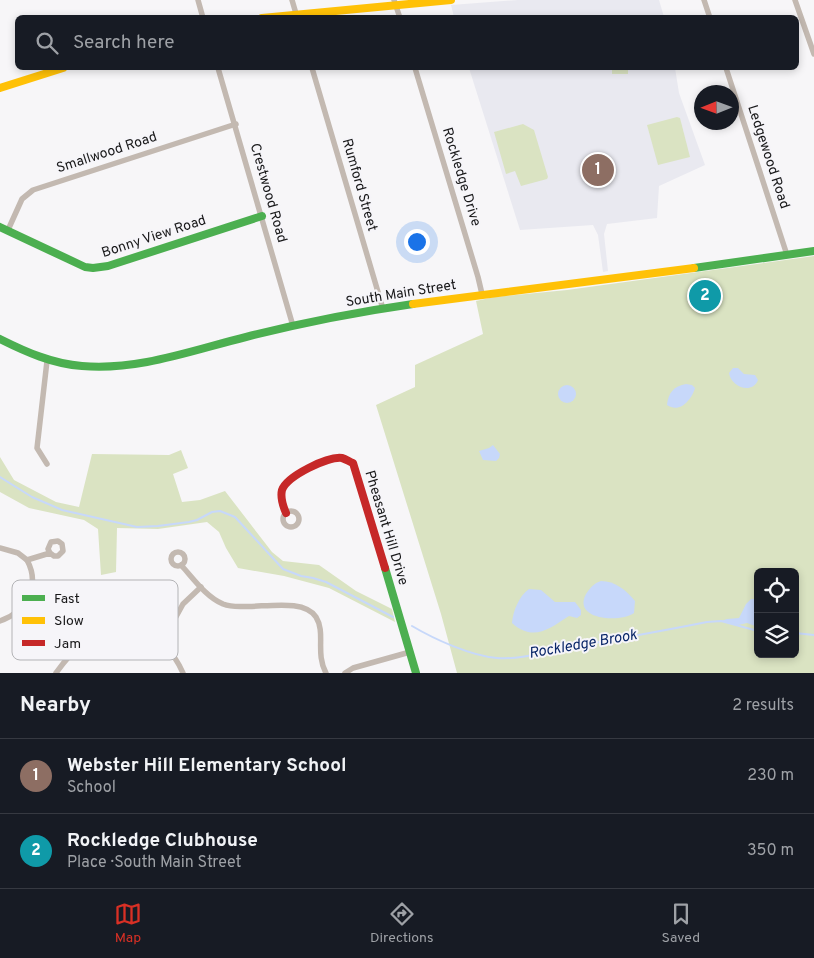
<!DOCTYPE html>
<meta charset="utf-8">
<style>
:root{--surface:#171b24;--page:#242831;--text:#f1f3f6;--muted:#9ea1a6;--line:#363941;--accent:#d93025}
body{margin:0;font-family:Overpass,sans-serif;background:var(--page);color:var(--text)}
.controls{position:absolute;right:15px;bottom:15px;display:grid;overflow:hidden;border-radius:8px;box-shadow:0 2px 8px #0003}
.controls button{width:45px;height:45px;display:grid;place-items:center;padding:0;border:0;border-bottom:1px solid var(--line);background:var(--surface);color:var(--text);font:25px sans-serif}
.compass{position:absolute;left:694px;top:85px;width:45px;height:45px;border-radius:50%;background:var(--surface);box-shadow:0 2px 8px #0003;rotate:269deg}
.you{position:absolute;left:416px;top:241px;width:18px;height:18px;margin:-12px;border:4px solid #fff;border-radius:50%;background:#1a73e8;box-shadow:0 0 0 8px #1a73e833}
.badge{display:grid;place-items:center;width:32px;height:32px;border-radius:50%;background:var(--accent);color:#fff;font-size:16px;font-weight:700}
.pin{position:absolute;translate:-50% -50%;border:2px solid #fff;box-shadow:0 1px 5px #0006}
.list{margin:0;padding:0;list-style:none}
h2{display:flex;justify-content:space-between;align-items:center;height:65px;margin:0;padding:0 20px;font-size:21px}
h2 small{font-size:16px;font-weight:400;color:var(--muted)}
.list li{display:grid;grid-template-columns:32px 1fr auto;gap:15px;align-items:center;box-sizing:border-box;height:75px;padding:0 20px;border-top:1px solid var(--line)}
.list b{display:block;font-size:19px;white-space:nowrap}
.list p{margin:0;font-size:16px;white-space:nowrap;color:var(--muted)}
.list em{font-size:16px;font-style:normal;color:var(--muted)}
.icon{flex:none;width:28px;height:28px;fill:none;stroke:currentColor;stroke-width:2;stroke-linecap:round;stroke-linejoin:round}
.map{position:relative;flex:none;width:814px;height:673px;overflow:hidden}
.search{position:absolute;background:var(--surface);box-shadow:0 2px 8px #0003;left:15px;right:15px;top:15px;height:55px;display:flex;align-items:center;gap:12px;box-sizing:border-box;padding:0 18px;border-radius:8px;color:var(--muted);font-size:19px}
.sheet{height:215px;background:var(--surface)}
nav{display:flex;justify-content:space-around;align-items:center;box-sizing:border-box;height:70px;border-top:1px solid var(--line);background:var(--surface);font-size:14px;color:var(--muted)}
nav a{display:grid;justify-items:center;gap:2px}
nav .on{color:var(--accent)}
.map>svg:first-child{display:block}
.built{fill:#e9e9f0}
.green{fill:#dae3c2;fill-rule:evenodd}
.water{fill:#c7d8fa}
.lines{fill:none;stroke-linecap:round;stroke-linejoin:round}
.stream{stroke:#c7d8fa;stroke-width:2}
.street{stroke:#c3b9b1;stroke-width:5.5}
.fast{stroke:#4caf50;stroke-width:8}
.slow{stroke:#ffc107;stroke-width:8}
.jam{stroke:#c62828;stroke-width:8}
.labels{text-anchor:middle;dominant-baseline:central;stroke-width:4;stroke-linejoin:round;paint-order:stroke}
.street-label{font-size:14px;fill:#181819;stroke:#f6f5f9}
.water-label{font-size:15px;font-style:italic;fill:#092668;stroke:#f6f5f9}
.key{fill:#f6f5f9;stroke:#b3b3b6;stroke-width:1}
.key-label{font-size:14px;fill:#181819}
</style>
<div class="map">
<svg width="814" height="673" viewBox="0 0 814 673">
<rect width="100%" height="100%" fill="#f7f6f8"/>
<g class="built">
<polygon points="518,0 659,0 664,17 454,17 451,5"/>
<polygon points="469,68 675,68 679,93 705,165 659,186 657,218 607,224 604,234 608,271 603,272 598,235 593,225 520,230"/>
</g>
<g class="green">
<polygon points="609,68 628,68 628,74 612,74 612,70 609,70"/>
<polygon points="677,117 680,118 690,157 658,165 647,125"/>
<polygon points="523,124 534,130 548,177 547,179 521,186 515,171 506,174 494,132"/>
<path d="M814,256V673H457L441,614L376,405L415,387V365L483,334L476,301L494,297L567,290ZM758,572H795V654H758Z"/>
<polygon points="181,450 188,468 173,474 182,502 200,500 225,491 272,552 283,561 319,565 356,591 392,609 395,622 329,588 284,576 238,568 226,548 219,532 207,522 158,529 117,528 116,572 101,575 98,529 84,520 29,508 0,492 0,457 14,480 56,502 79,507 92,454 169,455"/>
</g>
<g class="water">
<path d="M738,368L744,374L755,375L758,380C752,395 731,387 729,373L733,368Z"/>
<path d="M686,384L692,385L695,388C692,399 680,414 667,405C668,393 674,386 686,384Z"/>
<circle cx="567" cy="394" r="9"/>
<polygon points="493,445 500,454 499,458 496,461 483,460 479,451 489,448"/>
<path d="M601,581C615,581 626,590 635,601L634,613C620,623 572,620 586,594C590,588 594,583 601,581Z"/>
<path d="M529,589L541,590L555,602H575L581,610V615L577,618L569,616C549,629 533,642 512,623C513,611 519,596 529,589Z"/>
<polygon points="751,599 758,599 758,627 747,623 738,625 721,621 727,619 739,618 746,604"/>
</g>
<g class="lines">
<g class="stream">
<polyline points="0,477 32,497 62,510 137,527 158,526 189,522 197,520 212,512 220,511 235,517 283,569 301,576 313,578 326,582 393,617"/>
<path d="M412,626C434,639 471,656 497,658C522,660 547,651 572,647C617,639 662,631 707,622L721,621L758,631"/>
<polyline points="795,633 814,635"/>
</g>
<g class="street">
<polyline points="198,0 203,18"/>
<polyline points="292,0 297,17"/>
<polyline points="394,0 400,18"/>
<polyline points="704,0 710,18"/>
<polyline points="795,0 814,54"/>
<polyline points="218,68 293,326"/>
<polyline points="312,68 383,309"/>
<polyline points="415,68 478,277 482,294"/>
<polyline points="726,68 787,255"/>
<polyline points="8,230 22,199 33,190 236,124"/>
<polyline points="47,464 37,448 47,361"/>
<circle cx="291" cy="519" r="8"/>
<polyline points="0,548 18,553 27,560 50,553 54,556 58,556 63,551 62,544 58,541 51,542 48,549 50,553"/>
<circle cx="178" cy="559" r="7"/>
<path d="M181,565C193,578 206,597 223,604C247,613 301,594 316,617C326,633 315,653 326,673"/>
<path d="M0,621C26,612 41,586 27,560"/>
<polyline points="161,644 183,604 201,587"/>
<path d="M56,673C62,665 68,656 76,650C101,631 141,627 166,648C174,655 179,664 183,673"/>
<polyline points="345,673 353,668 410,652"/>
</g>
<g class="fast">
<polyline points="0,227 85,267 93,268 108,266 262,216"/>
<polyline points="694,268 814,251"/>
<path d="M0,339C26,352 53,364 82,366C138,371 193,350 246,337C301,323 357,312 413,304"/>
<polyline points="385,568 416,673"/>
</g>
<g class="slow">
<polyline points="262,18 451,0"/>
<polyline points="0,88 63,68"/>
<polyline points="413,304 694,268"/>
</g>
<path class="jam" d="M286,513C283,506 280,498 282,490C287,476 328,456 342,458C346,459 350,462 353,463L385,568"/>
</g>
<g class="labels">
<g class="street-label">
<text transform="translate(107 153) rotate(-18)">Smallwood Road</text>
<text transform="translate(768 157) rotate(72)">Ledgewood Road</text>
<text transform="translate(461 177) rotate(73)">Rockledge Drive</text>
<text transform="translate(359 185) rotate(74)">Rumford Street</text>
<text transform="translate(268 193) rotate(74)">Crestwood Road</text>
<text transform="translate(154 237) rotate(-18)">Bonny View Road</text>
<text transform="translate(401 294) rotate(-9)">South Main Street</text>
<text transform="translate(386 528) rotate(73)">Pheasant Hill Drive</text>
</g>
<g class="water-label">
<text transform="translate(583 645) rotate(-10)">Rockledge Brook</text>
</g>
</g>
<rect x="12" y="580" width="166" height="80" rx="8" class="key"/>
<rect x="22" y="595" width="23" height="6" fill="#4caf50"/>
<rect x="22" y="617" width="23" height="7" fill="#ffc107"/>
<rect x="22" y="640" width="23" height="6" fill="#c62828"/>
<g class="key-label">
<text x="54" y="603">Fast</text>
<text x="54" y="625">Slow</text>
<text x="54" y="648">Jam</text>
</g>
</svg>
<div class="controls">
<button><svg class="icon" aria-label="locate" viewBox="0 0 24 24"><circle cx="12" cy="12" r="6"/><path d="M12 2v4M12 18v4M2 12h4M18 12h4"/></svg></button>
<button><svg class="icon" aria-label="layers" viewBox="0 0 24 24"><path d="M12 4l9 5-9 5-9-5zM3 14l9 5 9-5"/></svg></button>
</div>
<svg class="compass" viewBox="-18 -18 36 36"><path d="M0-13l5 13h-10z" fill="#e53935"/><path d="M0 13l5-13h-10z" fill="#9ea1a6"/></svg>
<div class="you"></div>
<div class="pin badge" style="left:598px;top:170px;background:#8d6e63">1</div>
<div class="pin badge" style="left:705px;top:296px;background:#0f9aa8">2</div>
<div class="search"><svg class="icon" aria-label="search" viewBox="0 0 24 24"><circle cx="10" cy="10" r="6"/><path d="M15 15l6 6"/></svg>Search here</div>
</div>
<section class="sheet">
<h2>Nearby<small>2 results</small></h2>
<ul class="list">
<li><span class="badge" style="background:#8d6e63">1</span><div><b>Webster Hill Elementary School</b><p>School</p></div><em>230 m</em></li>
<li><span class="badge" style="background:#0f9aa8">2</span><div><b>Rockledge Clubhouse</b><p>Place · South Main Street</p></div><em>350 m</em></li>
</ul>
</section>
<nav>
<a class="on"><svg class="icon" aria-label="map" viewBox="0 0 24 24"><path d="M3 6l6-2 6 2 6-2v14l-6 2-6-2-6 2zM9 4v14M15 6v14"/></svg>Map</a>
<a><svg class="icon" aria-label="directions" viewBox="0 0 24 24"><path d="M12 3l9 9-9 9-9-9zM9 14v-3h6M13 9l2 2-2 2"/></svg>Directions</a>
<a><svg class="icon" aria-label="saved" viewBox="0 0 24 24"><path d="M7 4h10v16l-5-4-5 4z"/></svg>Saved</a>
</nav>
